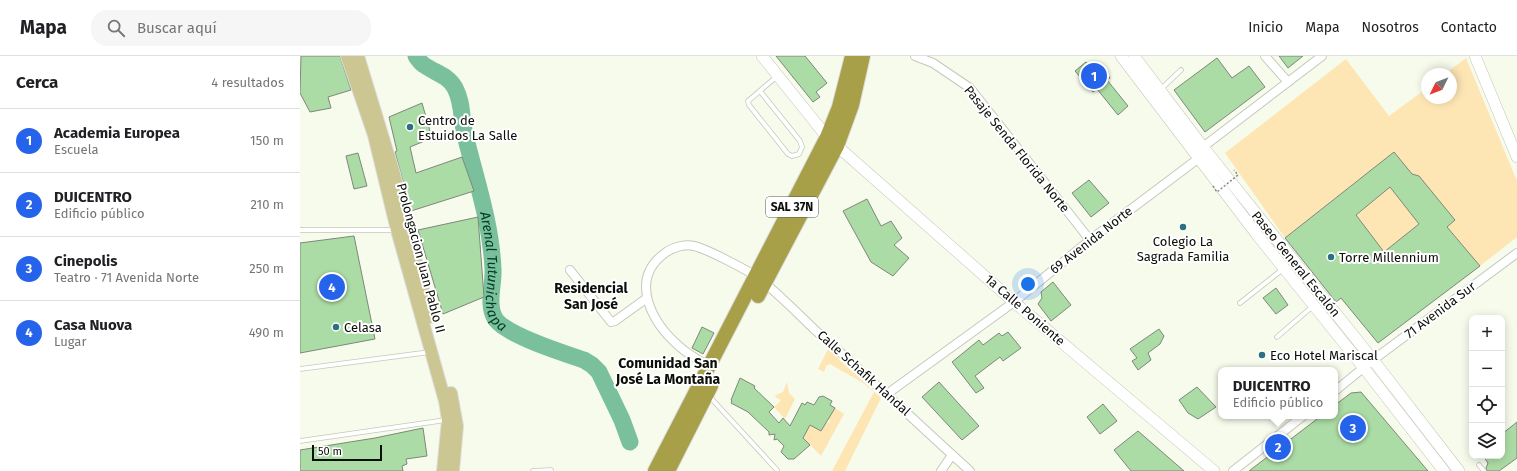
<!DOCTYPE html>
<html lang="es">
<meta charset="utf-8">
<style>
:root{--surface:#fff;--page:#f6f6f6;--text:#202124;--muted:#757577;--line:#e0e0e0;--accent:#2563eb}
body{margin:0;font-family:"Fira Sans",sans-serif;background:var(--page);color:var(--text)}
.controls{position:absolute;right:12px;bottom:12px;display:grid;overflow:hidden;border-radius:8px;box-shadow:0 2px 10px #0003}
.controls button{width:36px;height:36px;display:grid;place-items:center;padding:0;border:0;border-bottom:1px solid var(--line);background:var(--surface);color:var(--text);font:20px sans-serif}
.compass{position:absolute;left:1121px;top:12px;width:36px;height:36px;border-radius:50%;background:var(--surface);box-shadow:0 2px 10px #0003;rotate:227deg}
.scale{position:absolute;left:12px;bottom:10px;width:70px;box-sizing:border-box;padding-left:4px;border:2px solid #0c0e09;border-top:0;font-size:11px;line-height:14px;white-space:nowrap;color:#0c0e09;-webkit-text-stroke:3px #fff;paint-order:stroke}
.you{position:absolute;left:728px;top:228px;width:14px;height:14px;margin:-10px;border:3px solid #fff;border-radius:50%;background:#1a73e8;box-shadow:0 0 0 6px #1a73e833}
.badge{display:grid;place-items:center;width:26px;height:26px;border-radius:50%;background:var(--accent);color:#fff;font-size:13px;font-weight:700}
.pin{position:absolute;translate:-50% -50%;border:2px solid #fff;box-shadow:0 1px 4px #0006}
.popup{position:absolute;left:918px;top:311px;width:120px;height:52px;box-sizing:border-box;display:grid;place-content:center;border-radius:8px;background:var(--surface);filter:drop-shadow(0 1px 3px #0005);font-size:13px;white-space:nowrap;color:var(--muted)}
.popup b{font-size:15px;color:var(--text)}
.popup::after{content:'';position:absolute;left:50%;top:100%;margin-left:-8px;border:8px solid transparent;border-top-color:var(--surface)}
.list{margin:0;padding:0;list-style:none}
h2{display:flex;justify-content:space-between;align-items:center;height:52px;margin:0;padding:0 16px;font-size:17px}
h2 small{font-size:13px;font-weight:400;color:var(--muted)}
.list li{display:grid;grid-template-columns:26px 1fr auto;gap:12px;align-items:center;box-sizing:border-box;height:64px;padding:0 16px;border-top:1px solid var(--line)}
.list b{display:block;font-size:15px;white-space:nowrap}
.list p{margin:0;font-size:13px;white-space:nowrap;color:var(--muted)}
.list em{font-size:13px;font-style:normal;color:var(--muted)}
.icon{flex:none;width:22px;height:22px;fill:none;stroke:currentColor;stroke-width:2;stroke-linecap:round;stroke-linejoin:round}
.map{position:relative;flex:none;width:1217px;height:415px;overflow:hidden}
header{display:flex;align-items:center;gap:24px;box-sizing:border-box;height:56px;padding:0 20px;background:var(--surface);border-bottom:1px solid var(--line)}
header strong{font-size:19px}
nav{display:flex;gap:22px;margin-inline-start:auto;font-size:14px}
.search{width:280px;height:36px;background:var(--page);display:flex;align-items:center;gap:10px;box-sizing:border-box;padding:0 14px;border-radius:16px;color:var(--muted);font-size:15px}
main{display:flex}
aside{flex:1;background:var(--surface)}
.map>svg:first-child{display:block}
.green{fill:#fee6b4}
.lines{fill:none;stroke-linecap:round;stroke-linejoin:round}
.river{stroke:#7ac09c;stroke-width:17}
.building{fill:#acdca5;stroke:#7e877c;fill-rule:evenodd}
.lane-casing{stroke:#c4c9bb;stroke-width:5.5}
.street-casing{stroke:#c4c9bb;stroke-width:10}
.secondary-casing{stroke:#c4c9bb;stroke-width:12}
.primary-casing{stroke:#ddd;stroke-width:14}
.highway-casing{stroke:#ddd;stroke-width:16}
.lane{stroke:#fff;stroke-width:4}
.street{stroke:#fff;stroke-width:8}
.secondary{stroke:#fff;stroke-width:11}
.primary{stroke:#cbc692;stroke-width:12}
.highway{stroke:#a8a049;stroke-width:14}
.path-bridge{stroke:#84877d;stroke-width:1.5;stroke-dasharray:2 2;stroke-linecap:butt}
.poi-dot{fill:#2c7081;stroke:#fff;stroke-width:1.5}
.labels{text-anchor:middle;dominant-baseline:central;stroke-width:4;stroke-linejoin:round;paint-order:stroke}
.shield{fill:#fff;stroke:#555653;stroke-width:1}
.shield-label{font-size:12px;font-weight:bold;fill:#0c0e09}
.poi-label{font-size:13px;fill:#0c0e09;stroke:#fff;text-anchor:start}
.street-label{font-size:13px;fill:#0c0e09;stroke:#fff}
.water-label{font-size:14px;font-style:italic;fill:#003d25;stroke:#fff}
.neighbourhood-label{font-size:14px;font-weight:bold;fill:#0c0e09;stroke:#fff}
</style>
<header>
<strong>Mapa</strong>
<div class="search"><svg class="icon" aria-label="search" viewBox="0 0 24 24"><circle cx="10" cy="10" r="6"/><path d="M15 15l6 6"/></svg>Buscar aquí</div>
<nav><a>Inicio</a><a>Mapa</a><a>Nosotros</a><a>Contacto</a></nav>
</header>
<main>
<aside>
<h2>Cerca<small>4 resultados</small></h2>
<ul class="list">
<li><span class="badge">1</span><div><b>Academia Europea</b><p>Escuela</p></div><em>150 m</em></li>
<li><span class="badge">2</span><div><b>DUICENTRO</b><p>Edificio público</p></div><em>210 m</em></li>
<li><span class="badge">3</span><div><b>Cinepolis</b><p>Teatro · 71 Avenida Norte</p></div><em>250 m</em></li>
<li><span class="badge">4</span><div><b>Casa Nuova</b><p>Lugar</p></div><em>490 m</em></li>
</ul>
</aside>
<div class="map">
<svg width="1217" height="415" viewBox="0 0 1217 415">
<rect width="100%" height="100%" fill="#f6fbec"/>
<g class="green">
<polygon points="1166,2 1217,125 1217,181 1180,210 1147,171 1155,164 1119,120 1112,118 1094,96 985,182 925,97 1046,3 1089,60 1127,32 1127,42 1151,42 1151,18 1145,18"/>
<polygon points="1090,131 1119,168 1084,196 1056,159"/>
<polygon points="528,293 581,342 545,415 532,415 574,336 563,327 530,308 526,310 524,316 518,313"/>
<polygon points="487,326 489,337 495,343 485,363 474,351 481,344 475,341 476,339 483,336"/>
<polygon points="535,352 544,358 521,400 497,375 486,373 492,367 510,369 521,375 526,366 529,367 530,364 528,362"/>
</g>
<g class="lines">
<path class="river" id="s1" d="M116,0C118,3 121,7 124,9C135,17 148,19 155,32C163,47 161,63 165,79C176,124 191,167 193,213C194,228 186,250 196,264C209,280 263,297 284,304L292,309L299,316L322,364L330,386"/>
</g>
<g class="building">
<polygon points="1,0 40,0 51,34 28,41 31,52 10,56 0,37"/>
<polygon points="476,0 505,0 527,27 516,36 520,41 513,46"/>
<polygon points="979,0 1003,0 988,12"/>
<polygon points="917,2 932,22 949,10 965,31 905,76 874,34"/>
<polygon points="786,6 797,18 803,13 810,22 807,24 828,50 818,59 797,33 793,36 775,15"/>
<polygon points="122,47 132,82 110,91 116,117 162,101 174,135 111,155 95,96 97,95 89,61"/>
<path d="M1094,96L1112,118L1119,120L1155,164L1147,171L1180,210L1078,287L1041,242L1036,246L985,182ZM1090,131L1119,168L1084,196L1056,159Z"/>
<polygon points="58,97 67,130 54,133 46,100"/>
<polygon points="789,124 809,147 791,161 772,137"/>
<polygon points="567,143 581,170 591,165 602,182 594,189 609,202 593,220 571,206 543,155"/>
<polygon points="178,161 184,241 143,258 118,174"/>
<polygon points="54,180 75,283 0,297 0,187"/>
<polygon points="753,226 771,249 751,265 738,248 742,242 741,236"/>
<polygon points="976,232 988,249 976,258 963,242"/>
<polygon points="402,271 414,277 403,298 392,292"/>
<polygon points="859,273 864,280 860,288 848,297 851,304 838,314 832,305 837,302 830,293"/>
<polygon points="708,276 721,292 703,305 700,301 675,320 684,332 676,337 652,306 679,284 683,289 699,277 702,280"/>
<polygon points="440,322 455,330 454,332 474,351 469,356 479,367 483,362 490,370 502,347 505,349 507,346 514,349 519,341 523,340 532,345 530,349 535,352 521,375 510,369 503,382 510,389 494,403 488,403 481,396 484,390 477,383 474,384 475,378 469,379 469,376 448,356 431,347 432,345 431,344"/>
<polygon points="639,326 679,370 662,384 622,341"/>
<polygon points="897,331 916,351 898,363 888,357 879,344"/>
<polygon points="1061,336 1128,415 949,415 1021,360 1035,360 1035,349 1051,337"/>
<polygon points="803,348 817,365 800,378 787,361"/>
<polygon points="1217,366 1217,402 1199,415 1187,415 1186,412 1188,407 1183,400 1202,400 1202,378"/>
<polygon points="123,372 127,400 106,403 107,408 102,410 103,415 0,415 0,394 75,382"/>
<polygon points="838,375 884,415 831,415 814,394"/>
</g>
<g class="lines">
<defs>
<g id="lane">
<polyline points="861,33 881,14"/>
<path d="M460,35L500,85L502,91L499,98L492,100L488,98L449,49L448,45C458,37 467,28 478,20"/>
<polyline points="0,174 96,174"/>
<polyline points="940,247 983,213"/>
<polyline points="977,281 1013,250"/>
<polyline points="0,313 130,296"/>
<polyline points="409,340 477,414"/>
<polyline points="0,385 146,364"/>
<polyline points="1179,409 1184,415"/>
<polyline points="233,415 251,414"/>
</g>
<g id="street">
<polyline points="615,0 633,7 670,32 790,184"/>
<polyline points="965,0 988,26"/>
<polyline points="903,91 1022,0"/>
<polyline points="270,214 311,266 315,265 347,242"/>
<path d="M410,311C400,305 389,299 380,291C352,267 328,224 365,197C373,191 385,188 394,190C405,192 447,214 457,221C476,235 497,257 515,274C568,320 618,368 670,415"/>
<polyline points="1035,335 1073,304 1217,197"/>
<polyline points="587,338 714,246 790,184 899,102"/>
<polyline points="641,415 652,399"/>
<polyline points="933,415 1003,360"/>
</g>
<g id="secondary">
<polyline points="462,0 527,81 714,246 914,415"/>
<polyline points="821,0 958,180 1064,312 1144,415"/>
<polyline points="834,0 903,91 1073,304 1159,415"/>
<polyline points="1175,0 1217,101"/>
</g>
<g id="primary">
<polyline points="47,0 74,79 97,174 145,345 148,364 143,415"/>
<polyline points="58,0 94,118 130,261"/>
<polyline points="151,337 157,370 153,415"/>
</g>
<g id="highway">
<polyline points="458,240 537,90 552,49 563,0"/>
<polyline points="355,415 527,81 539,51 552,0"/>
<polyline points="368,415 411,330"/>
</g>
</defs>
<use href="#lane" class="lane-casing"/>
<use href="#street" class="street-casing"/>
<use href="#secondary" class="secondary-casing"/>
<use href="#primary" class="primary-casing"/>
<use href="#highway" class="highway-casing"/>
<use href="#lane" class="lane"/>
<use href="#street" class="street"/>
<use href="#secondary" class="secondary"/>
<use href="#primary" class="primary"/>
<use href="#highway" class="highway"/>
<polyline class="path-bridge" points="913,130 917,136 938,119 934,114"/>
</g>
<g class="poi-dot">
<circle cx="110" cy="71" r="4"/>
<circle cx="883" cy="171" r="4"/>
<circle cx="1031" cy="201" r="4"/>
<circle cx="36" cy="271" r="4"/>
<circle cx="962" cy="299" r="4"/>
</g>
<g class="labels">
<rect class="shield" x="466" y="141" width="52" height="20" rx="3"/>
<g class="shield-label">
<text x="492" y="151">SAL 37N</text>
</g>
<g class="poi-label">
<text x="118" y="64">Centro de<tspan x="118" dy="15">Estuidos La Salle</tspan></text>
<text x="883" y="185" text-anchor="middle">Colegio La<tspan x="883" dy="15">Sagrada Familia</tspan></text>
<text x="1039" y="201">Torre Millennium</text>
<text x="44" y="271">Celasa</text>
<text x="970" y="299">Eco Hotel Mariscal</text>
</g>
<g class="street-label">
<text transform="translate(717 93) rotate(51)">Pasaje Senda Florida Norte</text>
<text transform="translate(791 184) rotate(-38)">69 Avenida Norte</text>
<text transform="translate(121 202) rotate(75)">Prolongacion Juan Pablo II</text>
<text transform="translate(996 208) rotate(51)">Paseo General Escalón</text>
<text transform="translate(725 254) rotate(41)">1a Calle Poniente</text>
<text transform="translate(1140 254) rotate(-37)">71 Avenida Sur</text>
<text transform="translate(564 317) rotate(42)">Calle Schafik Handal</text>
</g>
<g class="water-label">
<text stroke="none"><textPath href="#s1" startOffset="240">Arenal Tutunichapa</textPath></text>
</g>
<g class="neighbourhood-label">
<text x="291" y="232">Residencial<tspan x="291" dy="16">San José</tspan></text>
<text x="368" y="307">Comunidad San<tspan x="368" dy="16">José La Montaña</tspan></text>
</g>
</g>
</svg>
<div class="controls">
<button>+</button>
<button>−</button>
<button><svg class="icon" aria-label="locate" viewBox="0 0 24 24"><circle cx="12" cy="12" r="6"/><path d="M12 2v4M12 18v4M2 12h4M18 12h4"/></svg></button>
<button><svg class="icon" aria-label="layers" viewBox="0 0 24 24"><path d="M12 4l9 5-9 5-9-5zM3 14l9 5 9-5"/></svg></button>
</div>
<svg class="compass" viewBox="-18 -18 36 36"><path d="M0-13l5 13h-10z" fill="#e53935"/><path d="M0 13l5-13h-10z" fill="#757577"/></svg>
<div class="scale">50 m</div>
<div class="you"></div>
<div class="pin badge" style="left:794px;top:20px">1</div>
<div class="pin badge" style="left:978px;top:391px">2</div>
<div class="popup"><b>DUICENTRO</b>Edificio público</div>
<div class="pin badge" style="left:1053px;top:372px">3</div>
<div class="pin badge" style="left:32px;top:231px">4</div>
</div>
</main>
